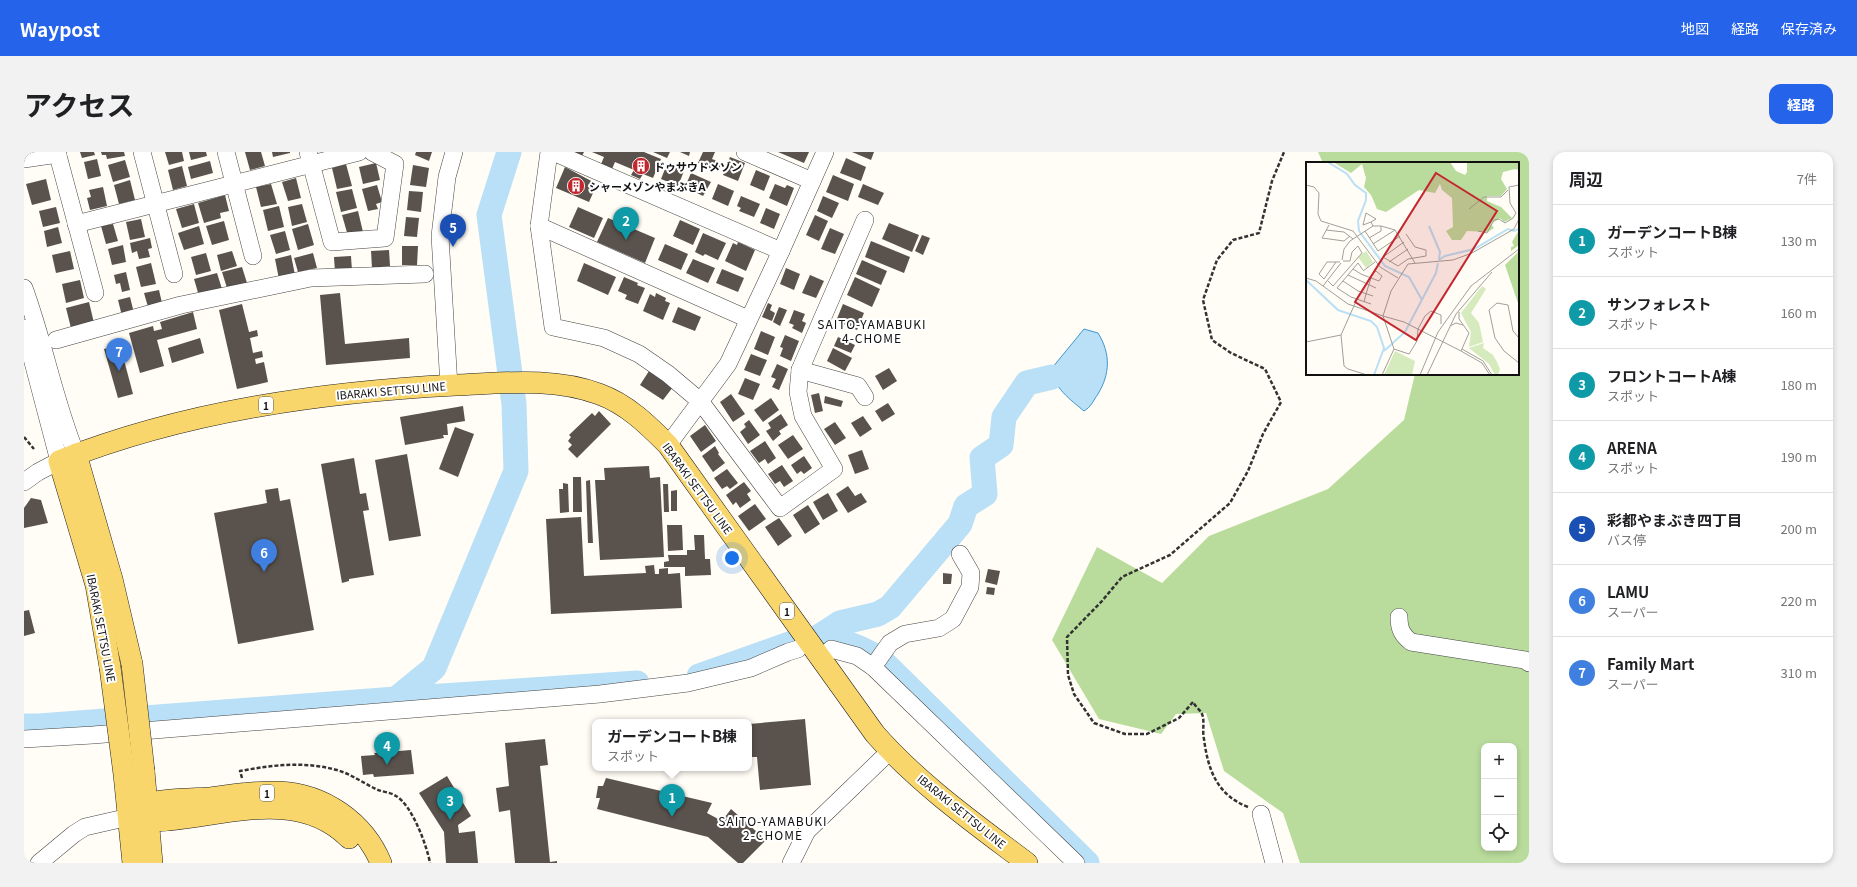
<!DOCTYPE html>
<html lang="ja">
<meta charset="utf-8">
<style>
:root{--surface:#fff;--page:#f2f2f2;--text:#202124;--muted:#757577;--line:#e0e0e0;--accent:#2563eb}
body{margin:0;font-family:Georgia,"Noto Sans JP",serif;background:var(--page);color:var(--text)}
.controls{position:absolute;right:12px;bottom:12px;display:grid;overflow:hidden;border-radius:8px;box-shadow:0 2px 6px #0003}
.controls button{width:36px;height:36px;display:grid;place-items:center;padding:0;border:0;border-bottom:1px solid var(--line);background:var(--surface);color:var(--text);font:20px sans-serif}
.you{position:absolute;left:708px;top:406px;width:14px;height:14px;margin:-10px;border:3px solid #fff;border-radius:50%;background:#1a73e8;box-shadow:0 0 0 6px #1a73e833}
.badge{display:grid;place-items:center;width:26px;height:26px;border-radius:50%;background:var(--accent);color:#fff;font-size:13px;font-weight:700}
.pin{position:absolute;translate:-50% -33px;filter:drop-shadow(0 1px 2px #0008)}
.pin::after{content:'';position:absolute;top:21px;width:14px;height:12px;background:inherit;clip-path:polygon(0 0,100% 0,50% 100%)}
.popup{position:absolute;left:568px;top:567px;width:160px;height:52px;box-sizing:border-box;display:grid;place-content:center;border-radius:8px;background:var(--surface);filter:drop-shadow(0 1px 3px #0005);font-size:13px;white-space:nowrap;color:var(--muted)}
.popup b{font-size:15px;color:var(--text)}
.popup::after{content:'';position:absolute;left:50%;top:100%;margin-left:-8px;border:8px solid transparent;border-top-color:var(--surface)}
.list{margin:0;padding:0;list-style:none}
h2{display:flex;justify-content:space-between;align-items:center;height:52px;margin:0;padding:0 16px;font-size:17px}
h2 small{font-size:13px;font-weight:400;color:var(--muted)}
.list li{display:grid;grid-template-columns:26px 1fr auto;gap:12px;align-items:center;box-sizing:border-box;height:72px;padding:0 16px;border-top:1px solid var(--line)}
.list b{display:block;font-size:15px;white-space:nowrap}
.list p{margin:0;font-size:13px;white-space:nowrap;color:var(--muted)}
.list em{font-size:13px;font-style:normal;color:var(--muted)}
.icon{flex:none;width:22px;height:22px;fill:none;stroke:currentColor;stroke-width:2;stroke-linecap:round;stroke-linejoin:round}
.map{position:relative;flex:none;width:1505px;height:711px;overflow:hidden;border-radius:12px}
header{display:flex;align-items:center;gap:24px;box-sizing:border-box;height:56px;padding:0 20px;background:var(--accent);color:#fff}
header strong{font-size:19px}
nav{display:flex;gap:22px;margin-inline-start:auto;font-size:14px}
.intro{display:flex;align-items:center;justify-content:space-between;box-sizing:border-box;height:96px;padding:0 24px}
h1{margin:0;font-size:28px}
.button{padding:10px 18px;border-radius:12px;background:var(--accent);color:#fff;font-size:14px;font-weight:700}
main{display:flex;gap:24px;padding:0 24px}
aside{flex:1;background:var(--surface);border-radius:12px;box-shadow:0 2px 6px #0003}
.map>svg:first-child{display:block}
.forest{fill:#b9dc9c;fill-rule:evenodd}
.water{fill:#b9e0f7;stroke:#3f96cf}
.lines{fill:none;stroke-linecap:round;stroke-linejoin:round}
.river{stroke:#b9e0f7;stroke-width:25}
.building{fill:#5a524d}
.minor-casing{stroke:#444;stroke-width:18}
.major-casing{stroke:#222;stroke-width:22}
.path{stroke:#333;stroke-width:2.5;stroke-dasharray:4 2;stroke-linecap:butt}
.minor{stroke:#fff;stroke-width:17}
.major{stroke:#f9d66b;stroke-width:21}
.major-bridge-casing{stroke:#222;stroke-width:22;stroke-linecap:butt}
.major-bridge{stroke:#f9d66b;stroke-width:21}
.labels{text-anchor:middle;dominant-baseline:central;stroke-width:4;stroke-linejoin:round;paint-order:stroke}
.shield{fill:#fff;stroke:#585858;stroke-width:1}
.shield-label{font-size:10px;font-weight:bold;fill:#111}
.poi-label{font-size:11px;font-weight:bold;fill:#111;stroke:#fff;text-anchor:start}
.street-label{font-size:11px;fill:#111;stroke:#fff}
.neighbourhood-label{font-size:12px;letter-spacing:1px;fill:#111;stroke:#fff}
.inset-river{fill:none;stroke:#b9e0f7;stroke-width:2}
.inset-road{fill:none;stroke:#a09f9a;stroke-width:1}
.view{fill:#c4262e;fill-opacity:0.15;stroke:#c4262e;stroke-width:2}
.inset-edge{fill:none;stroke:#111;stroke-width:2}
</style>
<header>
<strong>Waypost</strong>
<nav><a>地図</a><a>経路</a><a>保存済み</a></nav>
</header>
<div class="intro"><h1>アクセス</h1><a class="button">経路</a></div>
<main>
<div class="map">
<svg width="1505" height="711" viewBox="0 0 1505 711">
<rect width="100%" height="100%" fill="#fffdf5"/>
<path class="forest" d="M1294,0H1505V711H1276L1259,661L1200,619L1182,561L1152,562L1137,582L1075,567L1028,488L1073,395L1138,431L1185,384L1304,337L1380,268L1391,222H1494V11H1299ZM1460,594H1490V696H1460Z"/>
<path class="water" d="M1060,177L1074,181C1087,202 1086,222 1074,242C1069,249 1067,255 1060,259C1047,248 1028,235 1028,216Z"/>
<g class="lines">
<g class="river">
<polyline points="796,484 816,471 854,462 866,455 936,372 942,354 961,342 958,306 977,293 980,265 1003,231 1028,225"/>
<path d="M796,484C819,490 841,495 859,510L1063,711"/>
<polyline points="675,524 768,491"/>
<polyline points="372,547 410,516 492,319 490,252 465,63 485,0"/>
<polyline points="0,574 15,574 372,547 613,531"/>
</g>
</g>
<g class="building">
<polygon points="56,0 70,0 71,3 58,6"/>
<polygon points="77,0 100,0 101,4 83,7 82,3 78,3"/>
<polygon points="141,0 158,0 160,9 145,13"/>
<polygon points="165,0 182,0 183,4 167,8"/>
<polygon points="221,0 237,0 241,14 226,18"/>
<polygon points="248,0 266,0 266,1 249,5"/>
<polygon points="392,0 408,0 405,9 391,3"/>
<polygon points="549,0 560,0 558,4"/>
<polygon points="568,0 620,0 637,7 629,26 619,22 616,27 607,23 610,18 591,10 588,17 577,12 580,5"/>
<polygon points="629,0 646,0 643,6"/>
<polygon points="656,0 666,0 665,4"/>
<polygon points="679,0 691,0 688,7 698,11 694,20 674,11"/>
<polygon points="754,0 785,0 780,11"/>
<polygon points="828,0 850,0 847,8"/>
<polygon points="706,5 721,11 714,29 699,23"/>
<polygon points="822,6 842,15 837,29 816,21"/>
<polygon points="73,7 77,24 64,27 60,10"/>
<polygon points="101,8 106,25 89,30 84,13"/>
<polygon points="186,9 189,21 167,27 164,15"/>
<polygon points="352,11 356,28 339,32 335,15"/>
<polygon points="322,12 328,34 313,37 308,16"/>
<polygon points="643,12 660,19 654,34 637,27"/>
<polygon points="389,13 405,16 402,35 386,33"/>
<polygon points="158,14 163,34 149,38 144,18"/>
<polygon points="541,15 573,32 565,50 532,36"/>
<polygon points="732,18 746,24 740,39 726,33"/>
<polygon points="667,21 687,30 679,44 661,35"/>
<polygon points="809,23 830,32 824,49 802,40"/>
<polygon points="272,26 277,46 264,49 258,30"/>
<polygon points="22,27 27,48 8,53 2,32"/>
<polygon points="106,28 111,48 95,52 90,33"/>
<polygon points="247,32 253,52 237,55 232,35"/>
<polygon points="694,32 710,39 704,54 688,47"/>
<polygon points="751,32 761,36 763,33 770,36 763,54 745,46"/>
<polygon points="839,32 860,41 854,53 834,45"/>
<polygon points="353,33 358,50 352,52 354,57 344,59 338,37"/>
<polygon points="79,35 83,54 66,58 63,46 67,45 65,38"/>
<polygon points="328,37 333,56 317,60 312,40"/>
<polygon points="385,39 399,40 397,60 383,58"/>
<polygon points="201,43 205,59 196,61 197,66 180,71 174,51"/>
<polygon points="717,44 736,52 730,65 715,59 717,56 713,54"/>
<polygon points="799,44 815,51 808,66 793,59"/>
<polygon points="170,52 175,71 158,76 152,57"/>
<polygon points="278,52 283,70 268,74 264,55"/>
<polygon points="255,54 260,75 244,79 239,58"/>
<polygon points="32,55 36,71 19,75 15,59"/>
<polygon points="554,55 579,66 570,86 545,75"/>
<polygon points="742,56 756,62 750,77 736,71"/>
<polygon points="334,59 339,80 324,84 318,63"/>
<polygon points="791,63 804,69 795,89 782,83"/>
<polygon points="382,65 395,66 393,85 380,84"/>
<polygon points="584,66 631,86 621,111 573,90"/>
<polygon points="117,67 121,85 106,88 102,70"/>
<polygon points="656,68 676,77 669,93 649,84"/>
<polygon points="200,69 205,88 188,93 182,74"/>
<polygon points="865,71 895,83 888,100 858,87"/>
<polygon points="89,72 94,89 82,92 77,74"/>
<polygon points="284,72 290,93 274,98 268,77"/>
<polygon points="175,74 180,92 160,98 154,81"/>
<polygon points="34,75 38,91 23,95 20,79"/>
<polygon points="806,76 820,82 811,102 797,97"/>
<polygon points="261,79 266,98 252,102 246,83"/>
<polygon points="679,81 702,91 694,108 681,102 679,104 671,100"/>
<polygon points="898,83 906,86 899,103 891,99"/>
<polygon points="126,86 128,96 124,97 126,105 115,107 113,99 108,101 106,91"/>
<polygon points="847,89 886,105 880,121 841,105"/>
<polygon points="714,90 731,98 722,119 701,109 709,91 713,93"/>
<polygon points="641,92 664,102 657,118 634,108"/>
<polygon points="99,93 102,110 88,113 84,97"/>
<polygon points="378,94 394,94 393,113 378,113"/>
<polygon points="365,98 366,114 348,116 347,99"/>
<polygon points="46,99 50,117 32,121 28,103"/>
<polygon points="208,99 213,114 197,119 193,103"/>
<polygon points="182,101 187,119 172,123 167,105"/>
<polygon points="289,101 293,116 274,120 270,106"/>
<polygon points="267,103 271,123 255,127 251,107"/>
<polygon points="327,104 328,119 311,120 310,105"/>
<polygon points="669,107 691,116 684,131 662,121"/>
<polygon points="838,108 863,119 857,133 832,122"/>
<polygon points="127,111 132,132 117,135 112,115"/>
<polygon points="560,111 592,125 584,143 553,129"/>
<polygon points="218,115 223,131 203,136 198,120"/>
<polygon points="762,116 776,122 770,138 756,132"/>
<polygon points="698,117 720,126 714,140 692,131"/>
<polygon points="102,120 106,138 98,140 96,131 92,132 90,123"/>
<polygon points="193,121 198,137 175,144 170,127"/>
<polygon points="786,123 800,129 792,146 778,141"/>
<polygon points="600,125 614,131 613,133 621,136 614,152 601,147 603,143 594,139"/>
<polygon points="831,125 856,137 848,155 823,143"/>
<polygon points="56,128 60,146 42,151 38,132"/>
<polygon points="135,138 138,151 124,155 120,141"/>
<polygon points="316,141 321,192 385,186 386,206 302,213 296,143"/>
<polygon points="632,141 642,146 641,149 646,151 639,168 619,159 626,142 631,145"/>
<polygon points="106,145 110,161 98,164 94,148"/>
<polygon points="65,150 70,171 47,176 42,156"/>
<polygon points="744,151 748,153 746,158 751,161 748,169 738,165"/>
<polygon points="218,152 225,180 233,178 234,184 226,186 229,201 238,199 239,205 231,207 232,212 240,210 244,230 213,237 195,158"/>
<polygon points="819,152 840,161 833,178 812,169"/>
<polygon points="654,155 677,165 671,179 648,170"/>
<polygon points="755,155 763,158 756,174 749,170"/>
<polygon points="770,158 781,162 778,169 782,171 778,181 768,176 770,173 765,171"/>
<polygon points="169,160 173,177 133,188 140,214 116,221 105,181 129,174 130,179 138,177 136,170"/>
<polygon points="737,179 751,185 744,203 730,197"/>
<polygon points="761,183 775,189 767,209 756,204 759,196 756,195"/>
<polygon points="814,185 831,193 827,201 810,194"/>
<polygon points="176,186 180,201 148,211 144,196"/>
<polygon points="96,193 109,242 94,246 80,197"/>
<polygon points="809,196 828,206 821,219 803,209"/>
<polygon points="727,202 743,208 736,224 720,218"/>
<polygon points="753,212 764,217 755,238 748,235 752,227 747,225"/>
<polygon points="865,216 873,229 859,238 851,224"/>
<polygon points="625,219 649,235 639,248 616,233"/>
<polygon points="721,226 736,232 729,248 714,242"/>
<polygon points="795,241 799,259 791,261 787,243"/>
<polygon points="707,242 721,262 709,270 696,250"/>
<polygon points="801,244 819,249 817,255 800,251"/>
<polygon points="747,246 755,258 739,270 730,258"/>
<polygon points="864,251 871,262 858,270 851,259"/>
<polygon points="439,254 441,269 423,272 424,283 419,283 420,286 381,293 376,265"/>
<polygon points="575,259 587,272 553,306 544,297 548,293 544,289 547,285 545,283 568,261 571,264"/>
<polygon points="757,262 764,273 755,279 757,282 749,289 742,279 747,276 744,271"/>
<polygon points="839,264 848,277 836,285 827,271"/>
<polygon points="725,268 736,283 724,292 716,280 722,275 720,272"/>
<polygon points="811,270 822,286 811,293 800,277"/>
<polygon points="681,273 692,289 677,300 666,284"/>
<polygon points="431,275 450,282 434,325 415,317"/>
<polygon points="769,283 779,297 764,307 754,293"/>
<polygon points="741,289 752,306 744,312 741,307 735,311 726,299"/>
<polygon points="691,294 695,301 694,302 701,311 689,320 678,304"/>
<polygon points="838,298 845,317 831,322 824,303"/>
<polygon points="383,302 397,384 365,389 351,308"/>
<polygon points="780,304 788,316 780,322 777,319 773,322 767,313"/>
<polygon points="330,306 336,342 342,341 345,358 339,359 350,423 325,427 325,429 318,431 297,312"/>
<polygon points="758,313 769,329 760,335 756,329 751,332 744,322"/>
<polygon points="625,314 626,326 636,325 640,405 576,408 571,328 581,328 580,316"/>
<polygon points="703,317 714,331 706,337 703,334 698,337 690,326"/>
<polygon points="549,325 557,325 558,360 549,360"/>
<polygon points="566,328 569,391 564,391 562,329"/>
<polygon points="720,330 727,339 723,342 727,348 716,356 712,350 709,353 702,343"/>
<polygon points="539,331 544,332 545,360 536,361 535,337 539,337"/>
<polygon points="639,332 644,332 645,360 640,360"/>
<polygon points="824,334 831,344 837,341 843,350 824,361 812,342"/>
<polygon points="254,336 256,349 266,347 290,478 214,492 190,361 243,351 241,338"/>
<polygon points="653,338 653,359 647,359 647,339"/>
<polygon points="804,341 814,359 799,368 789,350"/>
<polygon points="7,346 17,348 24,371 0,376 0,356"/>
<polygon points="731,352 742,367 725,379 714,364"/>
<polygon points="784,353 796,372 781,382 769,363"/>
<polygon points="557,365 560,424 622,421 621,414 630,413 631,422 635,422 635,417 644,416 644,422 656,421 658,456 527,462 522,367"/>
<polygon points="755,366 768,384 754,394 741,375"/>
<polygon points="643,373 658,373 659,398 644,399"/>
<polygon points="670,383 680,383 681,407 686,407 687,423 661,424 661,415 640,415 640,410 645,409 644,403 663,403 663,398 671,398"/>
<polygon points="964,417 976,419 973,433 961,430"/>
<polygon points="919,421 928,422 927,432 919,432"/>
<polygon points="963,435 971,436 970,443 962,442"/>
<polygon points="5,458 11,481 0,484 0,459"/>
<polygon points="781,567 787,633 736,638 733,605 725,605 725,572"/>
<polygon points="521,587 524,613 516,614 526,710 533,709 533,711 491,711 486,658 475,660 472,636 485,634 481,591"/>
<polygon points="387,598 390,622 350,625 349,622 339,623 337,604 351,603 350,601"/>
<polygon points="423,624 447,664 434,673 435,681 451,679 454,711 422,711 420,680 395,641"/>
<polygon points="582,626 688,651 683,661 698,669 707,657 742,688 719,711 714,711 684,685 573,657 576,646 572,646 574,634 579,634"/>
</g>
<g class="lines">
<defs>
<g id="minor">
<polyline points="33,0 71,141"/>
<polyline points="118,0 150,122"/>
<polyline points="202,0 229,104"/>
<polyline points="284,0 308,90 361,86 371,12 348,0"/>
<polyline points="525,0 515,74 529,175 580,186 615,202 644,222 676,249 756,356 810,317 779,264 774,240 776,218 841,68"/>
<polyline points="529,0 757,99"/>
<polyline points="721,0 788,29"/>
<polyline points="0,7 34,2"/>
<polyline points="52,72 335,0"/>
<polyline points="515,74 724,167"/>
<path d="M0,136C20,190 30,248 52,302"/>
<polyline points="0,176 35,309 14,320 0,330"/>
<polyline points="32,188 157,153 287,126 401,122"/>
<polyline points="776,218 834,234 841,245"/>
<polyline points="425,234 416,84 423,25 430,0"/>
<polyline points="644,293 704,212 757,99 801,0"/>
<path d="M1375,465C1375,477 1378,483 1387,490L1501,508L1505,511"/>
<polyline points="807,497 833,504 849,515 1052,711"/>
<polyline points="849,515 866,491 881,482 915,476 929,467 946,435 947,421 936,402"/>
<polyline points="0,587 69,583 576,542 664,531 727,516 764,500 774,497"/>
<polyline points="1237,662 1250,711"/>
<polyline points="15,711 50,682 61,675 105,665"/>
<polyline points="767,711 783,679 866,599"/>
</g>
<g id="major">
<polyline points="52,302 88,427 108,512"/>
<path d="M86,515L72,433L35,309C161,259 298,240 432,233C480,231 530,225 575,242C603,252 624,273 644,293L851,582C895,632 950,671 1003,711"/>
<polyline points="120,619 128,711"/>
<polyline points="100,622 109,711"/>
<path d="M105,665C110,661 116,656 122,653C134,647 171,647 185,646C208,643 232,639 255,640C300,642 340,670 357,711"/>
<path d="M105,665C118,667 131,670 144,668C204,663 275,636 325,686"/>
</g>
</defs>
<use href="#minor" class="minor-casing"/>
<use href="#major" class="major-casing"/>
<g class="path">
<polyline points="0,285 10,297"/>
<path d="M218,626L216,619C249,613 280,609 313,618C327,622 339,631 352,637C358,640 366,640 372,644C388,653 403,694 406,711"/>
<path d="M1224,655C1193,643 1184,618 1180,587C1178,579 1181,569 1178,562C1176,558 1171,554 1169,550L1155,566L1123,582H1101L1070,571L1050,542L1044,523L1043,485L1078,449L1098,425L1146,403L1206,351L1224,319L1239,282L1257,250L1241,217L1207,201L1188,188L1179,148L1193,108L1209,88L1235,81L1248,29L1260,0"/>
</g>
<use href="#minor" class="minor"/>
<use href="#major" class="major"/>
<defs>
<g id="major-bridge">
<polyline points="108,512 120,619"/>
<polyline points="86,515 100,622"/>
</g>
</defs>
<use href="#major-bridge" class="major-bridge-casing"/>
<use href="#major-bridge" class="major-bridge"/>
</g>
<defs>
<symbol id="building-disc" viewBox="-11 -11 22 22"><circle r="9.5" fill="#c4262e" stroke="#fff"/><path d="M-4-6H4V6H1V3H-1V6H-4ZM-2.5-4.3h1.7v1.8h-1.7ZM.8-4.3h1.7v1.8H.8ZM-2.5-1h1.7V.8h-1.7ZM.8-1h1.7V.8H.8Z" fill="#fff"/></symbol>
</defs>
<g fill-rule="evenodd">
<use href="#building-disc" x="607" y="4" width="20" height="20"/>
<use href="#building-disc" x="542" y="24" width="20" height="20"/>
</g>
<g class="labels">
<g class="shield">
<rect x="235" y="245" width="14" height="16" rx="3"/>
<rect x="756" y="451" width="14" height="16" rx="3"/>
<rect x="236" y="633" width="14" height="16" rx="3"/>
</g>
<g class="shield-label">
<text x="242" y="253">1</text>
<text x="763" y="459">1</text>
<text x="243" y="641">1</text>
</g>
<g class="poi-label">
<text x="630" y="14">ドゥサウドメゾン</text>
<text x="565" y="34">シャーメゾンやまぶきA</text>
</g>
<g class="street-label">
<text transform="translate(367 238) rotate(-5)">IBARAKI SETTSU LINE</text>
<text transform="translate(674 336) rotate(54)">IBARAKI SETTSU LINE</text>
<text transform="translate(78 476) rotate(79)">IBARAKI SETTSU LINE</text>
<text transform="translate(938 659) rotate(39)">IBARAKI SETTSU LINE</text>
</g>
<g class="neighbourhood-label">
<text x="848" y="171">SAITO-YAMABUKI<tspan x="848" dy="14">4-CHOME</tspan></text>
<text x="749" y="668">SAITO-YAMABUKI<tspan x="749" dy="14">2-CHOME</tspan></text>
</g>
</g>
<g transform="translate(1282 10)">
<rect width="213" height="213" fill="#fffdf5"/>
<path d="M60,89L67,100L60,106L52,95ZM176,124L180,127L165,151L173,161L177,180L163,185L165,170L155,151ZM178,181L177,186L187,193L191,200L194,207L192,213H189L183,202L163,186ZM89,189L109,199L106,213H78Z" fill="#d5ebbd"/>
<path d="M27,0H144L150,9L159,13L161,10V0H213V8L209,7L197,10L195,17L201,27L195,34H181V39L195,45L206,56L198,60L194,56L185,62L188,66L182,70L161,69L155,78H146L140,69L147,65L146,36L136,28L134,22L129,31L113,28L80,50L71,47L65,33L58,25L60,16L56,2L45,11ZM213,68V83L205,89V85L208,84L206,80ZM213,89V144L199,103Z" fill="#b9dc9c"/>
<path class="inset-river" d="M22,0L41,12L49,23L60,31V38L52,59L53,69L79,104L103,115L116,138M123,64L134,90L133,98M133,98L139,94L168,87L202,67L208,69L213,67M0,118L32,148L65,159L71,165L78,186L68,213M78,189L99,170L130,111L132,101"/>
<path class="inset-road" d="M0,23L8,25L13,31L12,52L15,59L47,69L74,105L92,116M163,47L178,35H195L202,28M65,60L70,57L60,51L57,63L65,60L67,64M23,63L16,76L38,79L44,74M20,68L38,70L47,77M59,69L72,89L94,74M172,69L181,71L188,58L193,57L199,61L207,56L210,51L204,41L203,25L213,23M63,76L75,69V64M98,80L77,95L92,104L102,97L120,94V88L109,85L100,72M67,82L89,68M36,98L38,87L44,79L67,64H75L89,68L109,101M30,100L18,117L13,112L21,100H34M83,100L102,87M47,107L55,112L65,116L73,119L76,114L70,109L67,111L65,116L60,132L58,140M57,108L52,101L31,126L45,135L65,142M57,109L69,100M42,113L70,126M0,116L10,119L42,142L77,154L88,187L76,213M22,119L27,124L56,91L52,84L46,90L44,99H37M37,119L52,129L67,134M17,124L35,101M153,150V157L163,171L155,189M0,152V169M144,164L150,161L157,163M112,167L119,154L125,149L135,153V162M35,173L38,204L42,207L61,213M213,176L207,169L202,143L191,141L183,148L189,176L198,189L213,201M0,180L35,173L51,137M88,187L103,192L111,179L112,167M156,187L177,199L186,213M155,189L176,201L184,213M155,189L98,160L77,154L85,129L102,102L147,98L166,91L208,67L213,57M114,213L132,170L165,124L213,87M121,213L150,152L186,110"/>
<path class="view" d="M130,11L191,49L110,178L49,140Z"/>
<rect width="213" height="213" class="inset-edge"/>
</g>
</svg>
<div class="controls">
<button>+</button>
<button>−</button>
<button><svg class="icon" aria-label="locate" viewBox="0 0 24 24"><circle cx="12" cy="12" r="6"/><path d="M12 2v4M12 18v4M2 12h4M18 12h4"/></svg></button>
</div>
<div class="you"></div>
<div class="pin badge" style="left:648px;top:665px;background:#0f9aa8">1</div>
<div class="popup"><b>ガーデンコートB棟</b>スポット</div>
<div class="pin badge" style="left:602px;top:88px;background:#0f9aa8">2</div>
<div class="pin badge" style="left:426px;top:668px;background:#0f9aa8">3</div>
<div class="pin badge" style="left:363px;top:613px;background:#0f9aa8">4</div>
<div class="pin badge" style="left:429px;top:95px;background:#1a4fb4">5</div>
<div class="pin badge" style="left:240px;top:420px;background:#3f7fe0">6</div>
<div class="pin badge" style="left:95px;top:219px;background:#3f7fe0">7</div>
</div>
<aside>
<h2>周辺<small>7件</small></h2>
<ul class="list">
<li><span class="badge" style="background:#0f9aa8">1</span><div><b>ガーデンコートB棟</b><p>スポット</p></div><em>130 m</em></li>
<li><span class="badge" style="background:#0f9aa8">2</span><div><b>サンフォレスト</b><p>スポット</p></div><em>160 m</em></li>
<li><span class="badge" style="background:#0f9aa8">3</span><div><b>フロントコートA棟</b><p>スポット</p></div><em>180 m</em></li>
<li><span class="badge" style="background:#0f9aa8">4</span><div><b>ARENA</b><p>スポット</p></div><em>190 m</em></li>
<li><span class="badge" style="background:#1a4fb4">5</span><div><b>彩都やまぶき四丁目</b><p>バス停</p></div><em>200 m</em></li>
<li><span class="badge" style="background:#3f7fe0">6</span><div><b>LAMU</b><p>スーパー</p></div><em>220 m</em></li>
<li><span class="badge" style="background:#3f7fe0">7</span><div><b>Family Mart</b><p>スーパー</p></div><em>310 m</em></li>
</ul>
</aside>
</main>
